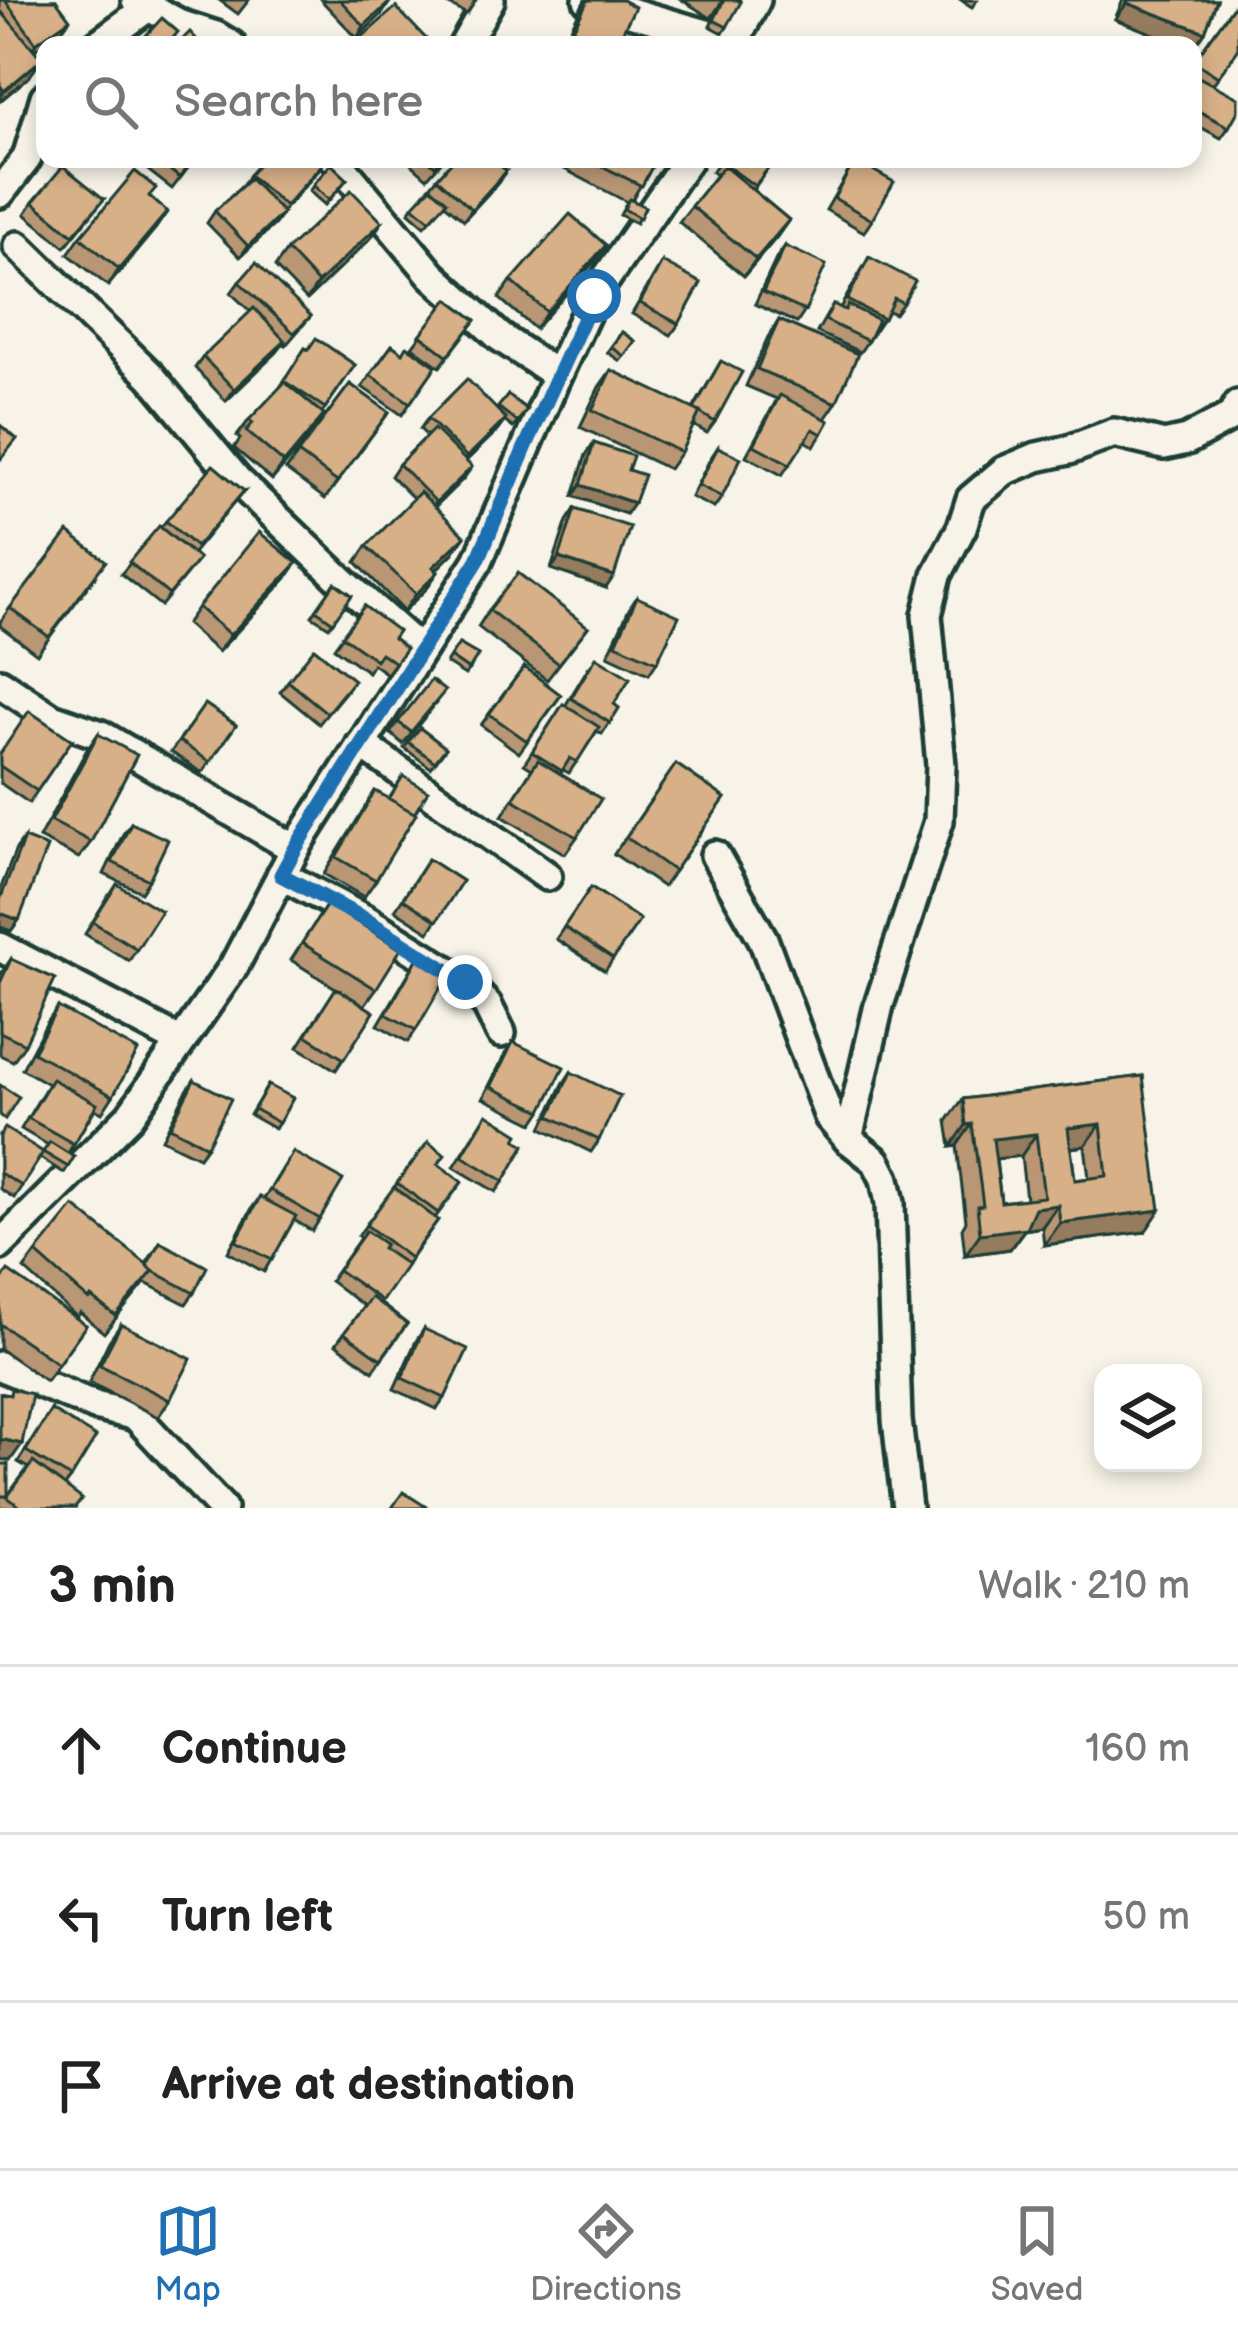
<!DOCTYPE html>
<meta charset="utf-8">
<style>
:root{--surface:#fff;--page:#f2f2f2;--text:#222;--muted:#767676;--line:#e0e0e0;--accent:#1f6fb2}
body{margin:0;font-family:"Balsamiq Sans",sans-serif;background:var(--page);color:var(--text)}
.controls{position:absolute;right:36px;bottom:36px;display:grid;overflow:hidden;border-radius:24px;box-shadow:0 6px 18px #0003}
.controls button{width:108px;height:108px;display:grid;place-items:center;padding:0;border:0;border-bottom:3px solid var(--line);background:var(--surface);color:var(--text);font:60px sans-serif}
.stop{position:absolute;width:36px;height:36px;margin:-27px;border:9px solid #1f6fb2;border-radius:50%;background:#fff}
.stop.end{background:#1f6fb2;border-color:#fff;box-shadow:0 3px 12px #0008}
.list{margin:0;padding:0;list-style:none}
h2{display:flex;justify-content:space-between;align-items:center;height:156px;margin:0;padding:0 48px;font-size:51px}
h2 small{font-size:39px;font-weight:400;color:var(--muted)}
.list li{display:grid;grid-template-columns:78px 1fr auto;gap:36px;align-items:center;box-sizing:border-box;height:168px;padding:0 48px;border-top:3px solid var(--line)}
.list b{display:block;font-size:45px;white-space:nowrap}
.list em{font-size:39px;font-style:normal;color:var(--muted)}
.icon{flex:none;width:66px;height:66px;fill:none;stroke:currentColor;stroke-width:2;stroke-linecap:round;stroke-linejoin:round}
.map{position:relative;flex:none;width:1238px;height:1508px;overflow:hidden}
.search{position:absolute;background:var(--surface);box-shadow:0 6px 18px #0003;left:36px;right:36px;top:36px;height:132px;display:flex;align-items:center;gap:30px;box-sizing:border-box;padding:0 42px;border-radius:24px;color:var(--muted);font-size:45px}
.sheet{height:660px;background:var(--surface)}
nav{display:flex;justify-content:space-around;align-items:center;box-sizing:border-box;height:168px;border-top:3px solid var(--line);background:var(--surface);font-size:33px;color:var(--muted)}
nav a{display:grid;justify-items:center;gap:6px}
nav .on{color:var(--accent)}
.map>svg:first-child{display:block}
.lines{fill:none;stroke-linecap:round;stroke-linejoin:round}
.minor-casing{stroke:#1f3d34;stroke-width:36}
.minor{stroke:#f7f3e8;stroke-width:27}
.wall{fill:#b99775;stroke:#1f3d34;stroke-width:3;fill-rule:evenodd}
.shaded-wall{fill:#967b5f;stroke:#1f3d34;stroke-width:3}
.building{fill:#d7b088;stroke:#1f3d34;stroke-width:3;fill-rule:evenodd}
.route{stroke:#1f6fb2;stroke-width:15}
</style>
<div class="map">
<svg width="1238" height="1508" viewBox="0 0 1238 1508">
<rect width="100%" height="100%" fill="#f7f3e8"/>
<filter id="ink" filterUnits="userSpaceOnUse"><feTurbulence type="fractalNoise" baseFrequency=".00833" numOctaves="2"/><feDisplacementMap in="SourceGraphic" scale="24" xChannelSelector="R" yChannelSelector="G"/><feConvolveMatrix kernelMatrix="1 2 1 2 8 2 1 2 1" color-interpolation-filters="sRGB"/></filter>
<g filter="url(#ink)">
<g class="lines">
<defs>
<g id="minor">
<polyline points="136,0 182,25 216,36 231,45"/>
<polyline points="588,0 734,42"/>
<polyline points="97,45 148,7"/>
<polyline points="464,45 490,0"/>
<polyline points="733,45 756,0"/>
<polyline points="335,159 432,275 500,337 557,375"/>
<polyline points="0,193 27,158 45,97"/>
<polyline points="18,246 151,376 237,480 340,579 420,650"/>
<polyline points="0,683 52,718 101,735 295,849"/>
<polyline points="361,744 547,876"/>
<polyline points="715,855 763,939 829,1117 848,1139 876,1161 885,1179 890,1203 897,1420 907,1508"/>
<polyline points="281,875 368,921 465,982 487,1005 501,1033"/>
<polyline points="0,947 181,1042"/>
<polyline points="848,1139 879,1005 939,821 941,765 927,615 937,575 962,527 971,499 1004,471 1037,457 1069,450 1114,433 1164,445 1187,440 1232,416 1238,405"/>
<polyline points="0,1245 130,1116 234,966 295,849 478,561 557,375 594,296 688,159"/>
<polyline points="0,1366 95,1406 136,1416 222,1508"/>
</g>
</defs>
<use href="#minor" class="minor-casing"/>
<use href="#minor" class="minor"/>
</g>
<g class="wall">
<polygon points="0,0 56,0 62,30 34,50 30,76 0,101"/>
<polygon points="219,0 249,0 238,14"/>
<polygon points="321,0 388,0 382,14 357,38"/>
<polygon points="439,0 476,0 467,14"/>
<polygon points="585,0 622,0 616,45 562,45"/>
<polygon points="682,0 723,0 711,18"/>
<polygon points="724,0 727,27 723,33 710,26"/>
<polygon points="961,0 977,0 972,7"/>
<polygon points="1123,0 1217,0 1205,32 1193,49 1193,45 1182,45 1115,19"/>
<polygon points="1238,0 1238,50 1213,84 1229,127 1221,138 1193,123 1193,63"/>
<polygon points="151,159 195,159 172,189 145,168"/>
<polygon points="406,159 444,159 427,178"/>
<polygon points="545,159 656,159 632,200 645,207 636,223 620,215 627,202"/>
<polygon points="721,159 775,159 753,190 789,220 744,276 679,222 716,175 712,172"/>
<polygon points="855,160 872,220 864,232 826,210"/>
<polygon points="331,164 347,179 325,205 309,191"/>
<polygon points="319,170 282,212 275,224 240,257 207,223 215,211 242,186 249,175"/>
<polygon points="506,171 464,220 445,204 425,226 409,212 437,178"/>
<polygon points="150,197 167,212 108,286 68,254 80,237"/>
<polygon points="104,199 65,247 25,214 33,202"/>
<polygon points="382,222 370,239 307,300 275,267 287,250"/>
<polygon points="785,246 805,311 797,323 755,304 777,257"/>
<polygon points="869,257 903,303 895,314 888,311 860,352 817,332 833,304 840,308"/>
<polygon points="594,262 535,329 499,298 511,281"/>
<polygon points="662,262 679,324 671,335 632,314"/>
<polygon points="239,282 311,316 286,345 284,343 277,352 226,401 195,368 203,357 251,312 231,293"/>
<polygon points="448,299 476,320 440,367 412,347"/>
<polygon points="779,320 836,403 825,419 822,434 814,446 805,441 782,475 746,456 777,399 746,386 768,337"/>
<polygon points="622,332 635,341 620,361 607,352"/>
<polygon points="392,345 403,353 436,366 402,415 362,387"/>
<polygon points="305,348 355,365 322,413 324,415 313,432 272,480 234,448 240,439 237,436 249,420 279,389"/>
<polygon points="721,361 715,422 707,433 693,425 681,452 669,469 580,427 599,387 611,370 693,409"/>
<polygon points="350,384 389,412 325,499 286,470"/>
<polygon points="508,395 527,410 513,428 504,421 498,430 466,461 464,478 435,507 453,553 436,570 438,572 426,589 404,611 356,562 367,546 414,499 391,476 399,464 427,436 420,429 428,418 497,410"/>
<polygon points="594,443 628,470 626,514 573,496 586,455"/>
<polygon points="718,447 722,497 714,508 691,497 710,459"/>
<polygon points="244,491 193,553 199,559 161,606 121,574 166,521"/>
<polygon points="575,509 606,588 551,569 567,521"/>
<polygon points="94,578 37,654 0,626 0,622 10,608"/>
<polygon points="285,580 218,652 186,624 198,607"/>
<polygon points="335,583 352,595 329,627 312,616"/>
<polygon points="637,597 657,662 649,674 608,655 629,609"/>
<polygon points="364,606 393,638 406,648 387,674 373,664 368,672 334,648"/>
<polygon points="489,610 588,627 547,680 478,627"/>
<polygon points="459,644 478,655 465,675 446,663"/>
<polygon points="524,667 561,695 519,753 481,725"/>
<polygon points="588,668 614,704 619,708 602,734 597,731 569,773 563,770 560,774 577,837 565,854 502,816 532,769 524,764 563,704 565,706"/>
<polygon points="288,681 346,691 319,724 280,692"/>
<polygon points="437,702 403,744 390,733 398,722"/>
<polygon points="205,704 236,725 202,773 171,752"/>
<polygon points="420,728 446,748 431,768 404,748"/>
<polygon points="98,734 91,842 79,858 39,838 86,751"/>
<polygon points="72,740 29,803 0,783 0,754"/>
<polygon points="676,764 725,798 663,887 614,854"/>
<polygon points="375,791 388,798 376,880 364,897 324,874"/>
<polygon points="131,823 149,880 141,892 104,874 123,834"/>
<polygon points="24,838 19,920 11,931 0,927 0,890 16,849"/>
<polygon points="428,859 462,881 429,932 395,910"/>
<polygon points="591,887 640,920 605,971 556,939"/>
<polygon points="109,895 161,911 129,961 85,934"/>
<polygon points="328,903 376,989 364,1006 291,960"/>
<polygon points="419,956 416,1030 408,1042 378,1025"/>
<polygon points="11,959 25,1044 13,1061 0,1055 0,975"/>
<polygon points="336,988 374,1012 336,1070 298,1047"/>
<polygon points="58,1007 113,1096 102,1113 95,1109 68,1153 74,1157 64,1173 40,1158 14,1198 0,1189 0,1135 43,1152 48,1145 21,1129 48,1084 22,1069 46,1024"/>
<polygon points="513,1042 542,1111 534,1123 483,1098 505,1054"/>
<polygon points="571,1072 599,1140 591,1152 542,1128 563,1084"/>
<path d="M1143,1076L1145,1232L1044,1245L1042,1227L1024,1230L1010,1249L965,1255L962,1228L966,1221L957,1146L951,1147L947,1121L963,1099ZM1085,1146L1089,1178L1075,1180L1071,1148ZM1021,1156L1026,1199L1001,1202L996,1159Z"/>
<polygon points="194,1080 207,1146 199,1157 162,1139 186,1092"/>
<polygon points="268,1085 293,1098 275,1129 250,1115"/>
<polygon points="487,1114 516,1140 504,1181 496,1192 454,1167"/>
<polygon points="428,1142 438,1164 462,1182 435,1218 438,1220 380,1303 407,1324 373,1371 336,1344 364,1306 330,1281 360,1238 358,1236 366,1225"/>
<polygon points="293,1152 320,1219 312,1231 294,1220 264,1272 228,1252 252,1208 260,1197 264,1199"/>
<polygon points="160,1242 194,1293 186,1304 145,1283 104,1333 80,1313 77,1317 24,1269 36,1253 146,1264"/>
<polygon points="0,1282 86,1325 46,1381 0,1349"/>
<polygon points="121,1324 170,1400 158,1417 89,1382 109,1341"/>
<polygon points="424,1329 445,1398 437,1409 394,1389 416,1341"/>
<polygon points="51,1410 71,1478 65,1486 75,1508 0,1508 0,1464 8,1495 28,1468 18,1462"/>
</g>
<g class="shaded-wall">
<polygon points="390,2 382,14 357,38 364,26"/>
<polygon points="1127,3 1205,32 1193,49 1193,45 1182,45 1115,19"/>
<polygon points="70,19 62,30 28,55 36,43"/>
<polygon points="42,59 30,76 0,101 0,97 4,91"/>
<polygon points="506,171 498,183 464,220 472,209"/>
<polygon points="167,212 156,228 108,286 119,269"/>
<polygon points="283,213 275,224 240,257 248,246"/>
<polygon points="789,220 777,237 744,276 756,259"/>
<polygon points="382,222 370,239 307,300 318,283"/>
<polygon points="606,245 594,262 535,329 547,312"/>
<polygon points="285,341 277,352 226,401 234,389"/>
<polygon points="324,415 313,432 272,480 284,463"/>
<polygon points="506,419 498,430 459,468 467,457"/>
<polygon points="472,467 464,478 428,513 436,502"/>
<polygon points="581,485 634,503 626,514 573,496"/>
<polygon points="465,536 453,553 421,584 433,567"/>
<polygon points="559,558 614,576 606,588 551,569"/>
<polygon points="297,563 285,580 218,652 230,635"/>
<polygon points="438,572 426,589 404,611 416,594"/>
<polygon points="0,913 19,920 11,931 0,927"/>
<polygon points="972,1124 957,1146 951,1147 966,1125"/>
<polygon points="1101,1124 1085,1146 1053,1150 1068,1128"/>
<polygon points="1036,1134 1021,1156 978,1161 993,1139"/>
<polygon points="1058,1205 1042,1227 1024,1230 1010,1249 965,1255 980,1234 1035,1208"/>
<polygon points="1160,1210 1145,1232 1044,1245 1060,1223"/>
<polygon points="0,1439 22,1444 10,1461 0,1459"/>
</g>
<g class="building">
<polygon points="5,0 56,0 70,19 36,43"/>
<polygon points="340,0 388,0 390,2 364,26"/>
<polygon points="588,0 622,0 635,7 616,45 565,45"/>
<polygon points="724,0 737,0 741,2 727,27 714,20"/>
<polygon points="1128,0 1217,0 1205,32 1127,3"/>
<polygon points="1238,0 1238,49 1218,77 1194,61"/>
<polygon points="396,7 432,45 366,45 360,39"/>
<polygon points="0,10 42,59 4,91 0,85"/>
<polygon points="162,18 178,32 167,45 137,45"/>
<polygon points="190,32 202,45 177,45"/>
<polygon points="480,37 493,45 475,45"/>
<polygon points="1193,74 1238,98 1238,111 1229,127 1193,108"/>
<polygon points="156,159 194,159 180,178"/>
<polygon points="263,159 327,159 285,206 249,175"/>
<polygon points="427,159 442,159 435,166"/>
<polygon points="454,159 493,159 506,171 472,209 437,178"/>
<polygon points="588,159 656,159 642,186"/>
<polygon points="721,159 775,159 755,186 720,161"/>
<polygon points="855,160 894,182 872,220 834,198"/>
<polygon points="331,164 347,179 329,200 313,185"/>
<polygon points="63,166 104,199 73,235 33,202"/>
<polygon points="724,166 789,220 756,259 691,206"/>
<polygon points="135,171 156,188 149,196 167,212 119,269 80,237"/>
<polygon points="250,179 283,213 248,246 215,211"/>
<polygon points="431,187 447,201 430,220 413,206"/>
<polygon points="351,190 382,222 318,283 287,250"/>
<polygon points="629,199 645,207 640,218 624,209"/>
<polygon points="570,214 606,245 547,312 511,281"/>
<polygon points="785,246 826,265 805,311 763,292"/>
<polygon points="869,257 915,281 903,303 894,298 884,319 847,300"/>
<polygon points="662,262 701,283 679,324 640,303"/>
<polygon points="256,263 311,316 294,333 239,282"/>
<polygon points="448,299 476,320 448,356 420,335"/>
<polygon points="833,304 845,310 848,305 878,320 868,341 825,320"/>
<polygon points="254,308 285,341 234,389 203,357"/>
<polygon points="779,320 858,354 836,403 757,369"/>
<polygon points="622,332 635,341 624,356 611,347"/>
<polygon points="316,338 355,365 325,408 284,381 305,348 308,350"/>
<polygon points="392,345 403,353 407,346 436,366 410,403 370,375"/>
<polygon points="721,361 742,372 715,422 694,409"/>
<polygon points="611,370 700,412 681,452 592,410"/>
<polygon points="467,379 506,419 467,457 428,418"/>
<polygon points="285,382 324,415 284,463 246,431 253,423 249,420"/>
<polygon points="350,384 389,412 337,482 298,453"/>
<polygon points="508,395 527,410 517,422 498,407"/>
<polygon points="780,395 829,421 822,434 813,429 790,464 754,445"/>
<polygon points="0,425 17,439 0,460"/>
<polygon points="434,429 472,467 436,502 399,464"/>
<polygon points="594,443 633,456 628,470 644,475 634,503 581,485"/>
<polygon points="718,447 741,458 722,497 698,485"/>
<polygon points="213,465 244,491 196,547 166,521"/>
<polygon points="420,492 465,536 433,567 438,572 416,594 367,546"/>
<polygon points="575,509 630,527 614,576 559,558"/>
<polygon points="159,526 199,559 169,595 129,562"/>
<polygon points="68,532 106,561 49,637 10,608"/>
<polygon points="259,532 297,563 230,635 198,607"/>
<polygon points="518,573 588,627 559,664 489,610"/>
<polygon points="335,583 352,595 333,622 316,610"/>
<polygon points="637,597 679,616 657,662 616,644"/>
<polygon points="364,606 398,631 393,638 406,648 395,663 381,653 376,660 342,636"/>
<polygon points="459,644 478,655 469,670 450,657"/>
<polygon points="314,648 354,680 327,713 288,681"/>
<polygon points="596,657 630,678 614,704 619,708 610,723 571,698"/>
<polygon points="524,667 561,695 527,741 489,714"/>
<polygon points="431,680 445,691 411,732 398,722"/>
<polygon points="205,704 236,725 210,762 179,741"/>
<polygon points="563,704 599,727 577,762 570,758 562,771 532,752"/>
<polygon points="29,711 72,740 37,791 0,766 0,754"/>
<polygon points="420,728 446,748 435,762 408,742"/>
<polygon points="98,734 137,755 91,842 51,821"/>
<polygon points="538,760 601,799 577,837 513,799"/>
<polygon points="676,764 725,798 674,871 626,837"/>
<polygon points="403,776 428,791 414,814 389,799"/>
<polygon points="375,791 416,814 376,880 336,857"/>
<polygon points="131,823 168,840 149,880 112,862"/>
<polygon points="24,838 47,847 19,920 0,913 0,900"/>
<polygon points="428,859 462,881 437,921 403,899"/>
<polygon points="117,884 161,911 137,949 93,922"/>
<polygon points="591,887 640,920 613,959 564,927"/>
<polygon points="328,903 401,949 376,989 302,943"/>
<polygon points="419,956 449,973 416,1030 386,1014"/>
<polygon points="11,959 55,979 25,1044 0,1032 0,983"/>
<polygon points="336,988 374,1012 344,1059 306,1035"/>
<polygon points="58,1007 138,1051 113,1096 33,1052"/>
<polygon points="513,1042 564,1067 542,1111 491,1087"/>
<polygon points="571,1072 620,1096 599,1140 550,1116"/>
<path d="M1143,1076L1160,1210L1060,1223L1058,1205L1035,1208L1026,1228L980,1234L977,1206L983,1205L972,1124L966,1125L963,1099ZM1101,1124L1107,1176L1075,1180L1068,1128ZM1036,1134L1044,1197L1001,1202L993,1139Z"/>
<polygon points="52,1079 97,1104 74,1144 28,1118"/>
<polygon points="194,1080 231,1099 207,1146 170,1127"/>
<polygon points="0,1085 19,1097 5,1119 0,1115"/>
<polygon points="268,1085 293,1098 279,1123 254,1109"/>
<polygon points="487,1114 519,1134 516,1140 525,1145 504,1181 462,1156"/>
<polygon points="5,1128 43,1152 22,1186 0,1173 0,1136"/>
<polygon points="50,1142 74,1157 68,1167 43,1152"/>
<polygon points="428,1142 445,1155 438,1164 462,1182 438,1213 397,1183"/>
<polygon points="293,1152 343,1180 320,1219 270,1190"/>
<polygon points="394,1187 438,1220 410,1258 366,1225"/>
<polygon points="260,1197 296,1216 272,1260 236,1241"/>
<polygon points="74,1206 154,1270 116,1316 91,1297 89,1300 36,1253"/>
<polygon points="366,1231 385,1244 382,1248 407,1265 382,1301 338,1270"/>
<polygon points="160,1242 207,1267 194,1293 153,1271 147,1265"/>
<polygon points="8,1271 86,1325 58,1364 0,1324 0,1282"/>
<polygon points="371,1297 407,1324 381,1359 344,1333"/>
<polygon points="121,1324 191,1359 170,1400 100,1365"/>
<polygon points="424,1329 468,1349 445,1398 402,1378"/>
<polygon points="11,1389 32,1394 22,1444 0,1439 0,1393 10,1395"/>
<polygon points="51,1410 96,1437 71,1478 26,1451"/>
<polygon points="33,1462 82,1499 75,1508 22,1508 7,1497"/>
<rect x="0" y="1464" width="8" height="32"/>
<polygon points="403,1492 428,1508 392,1508"/>
</g>
</g>
<g class="lines" filter="url(#ink)">
<polyline class="route" points="465,982 368,921 281,875 295,849 478,560 525,448 594,296"/>
</g>
</svg>
<div class="controls">
<button><svg class="icon" aria-label="layers" viewBox="0 0 24 24"><path d="M12 4l9 5-9 5-9-5zM3 14l9 5 9-5"/></svg></button>
</div>
<div class="stop" style="left:594px;top:296px"></div>
<div class="stop end" style="left:465px;top:982px"></div>
<div class="search"><svg class="icon" aria-label="search" viewBox="0 0 24 24"><circle cx="10" cy="10" r="6"/><path d="M15 15l6 6"/></svg>Search here</div>
</div>
<section class="sheet">
<h2>3 min<small>Walk · 210 m</small></h2>
<ul class="list">
<li><svg class="icon" aria-label="ahead" viewBox="0 0 24 24"><path d="M12 20V5M6 11l6-6 6 6"/></svg><div><b>Continue</b></div><em>160 m</em></li>
<li><svg class="icon" aria-label="left" viewBox="0 0 24 24"><path d="M17 20v-9H6M10 6l-5 5 5 5"/></svg><div><b>Turn left</b></div><em>50 m</em></li>
<li><svg class="icon" aria-label="arrive" viewBox="0 0 24 24"><path d="M6 21V4h12l-3 4 3 4H6"/></svg><div><b>Arrive at destination</b></div></li>
</ul>
</section>
<nav>
<a class="on"><svg class="icon" aria-label="map" viewBox="0 0 24 24"><path d="M3 6l6-2 6 2 6-2v14l-6 2-6-2-6 2zM9 4v14M15 6v14"/></svg>Map</a>
<a><svg class="icon" aria-label="directions" viewBox="0 0 24 24"><path d="M12 3l9 9-9 9-9-9zM9 14v-3h6M13 9l2 2-2 2"/></svg>Directions</a>
<a><svg class="icon" aria-label="saved" viewBox="0 0 24 24"><path d="M7 4h10v16l-5-4-5 4z"/></svg>Saved</a>
</nav>
